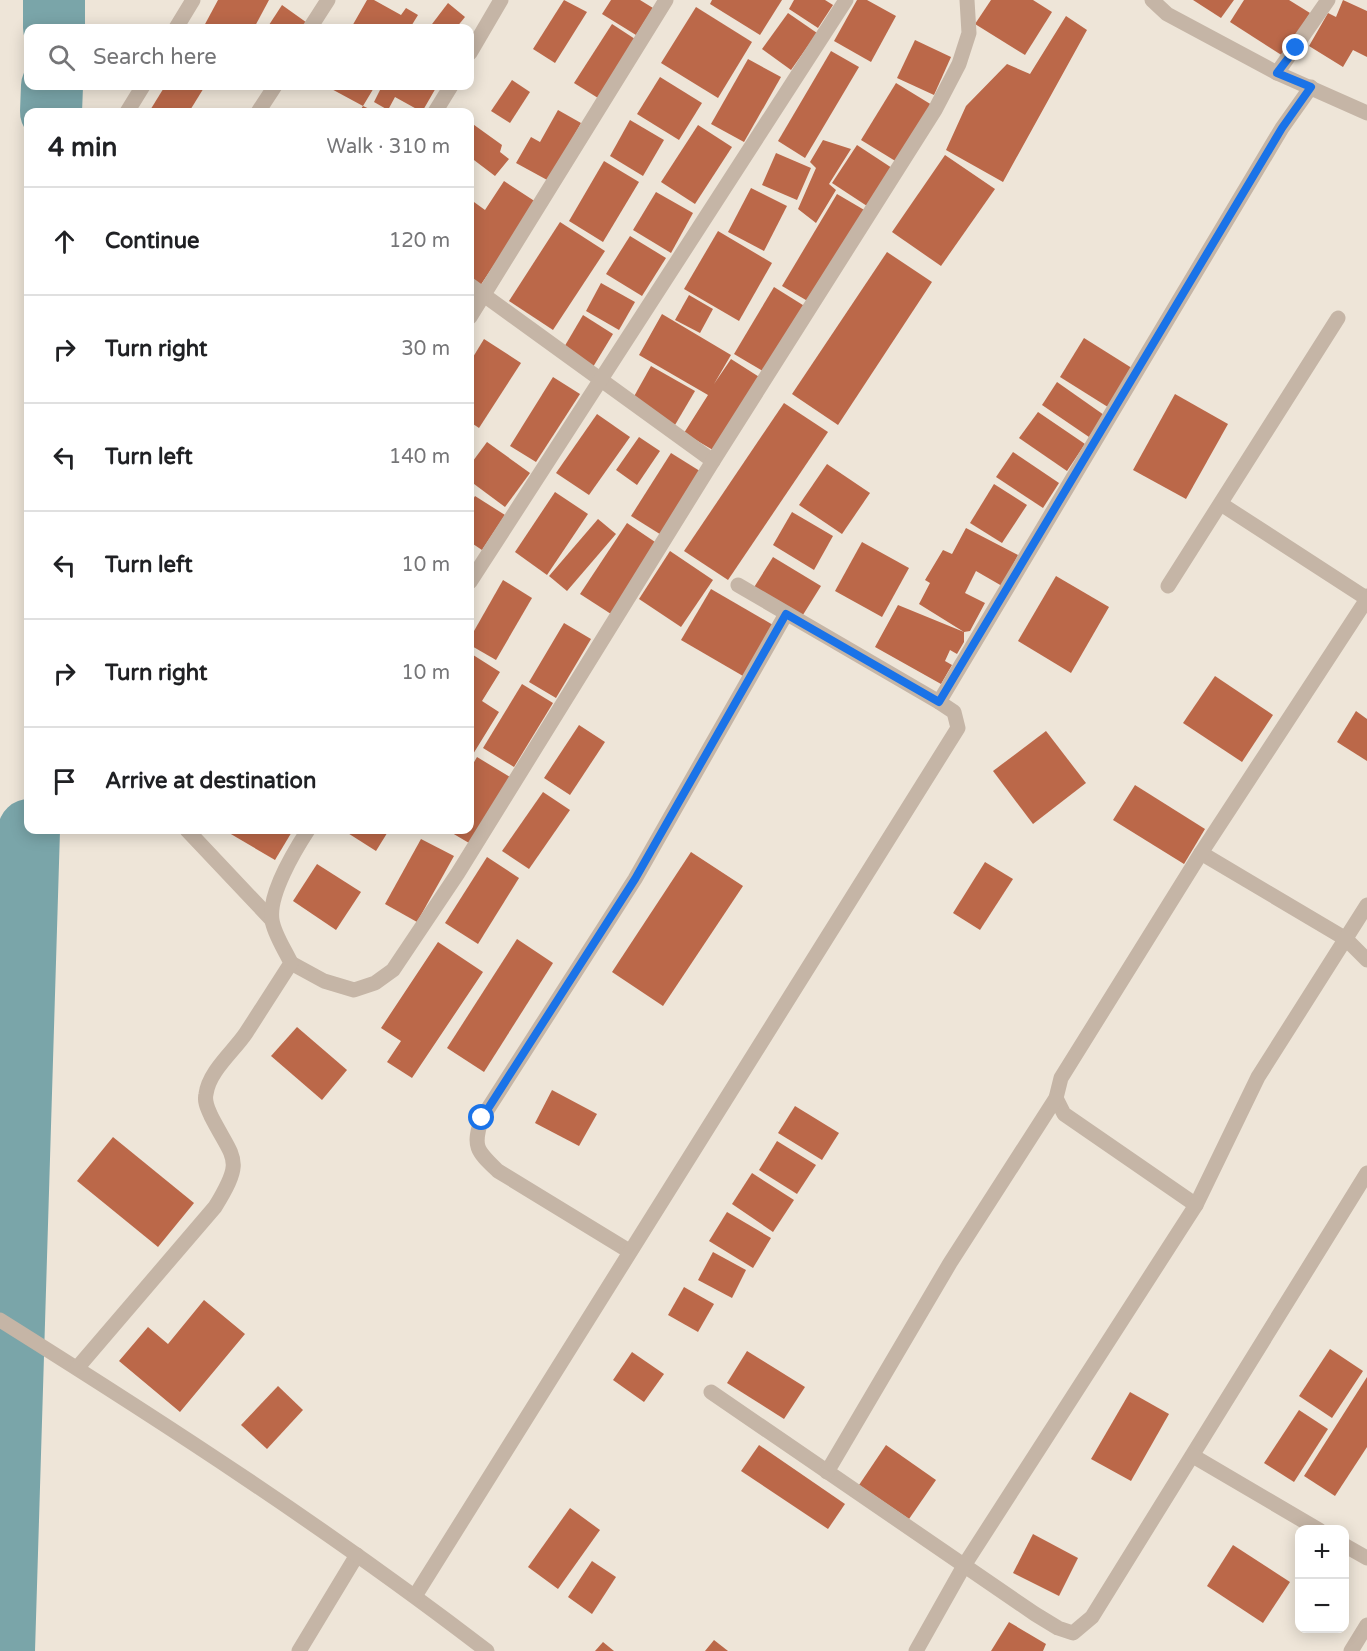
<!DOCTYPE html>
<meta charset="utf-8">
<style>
:root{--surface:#fff;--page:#f6f6f6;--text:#202124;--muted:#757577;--line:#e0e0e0}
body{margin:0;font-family:"Varela Round",sans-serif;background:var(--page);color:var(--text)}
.controls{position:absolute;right:18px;bottom:18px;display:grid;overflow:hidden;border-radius:12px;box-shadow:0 3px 15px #0003}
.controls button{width:54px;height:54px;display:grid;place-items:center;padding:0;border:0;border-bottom:2px solid var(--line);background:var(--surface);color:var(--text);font:30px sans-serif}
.stop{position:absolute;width:18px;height:18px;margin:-14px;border:4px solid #1a73e8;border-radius:50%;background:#fff}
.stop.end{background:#1a73e8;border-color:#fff;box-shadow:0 2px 6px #0008}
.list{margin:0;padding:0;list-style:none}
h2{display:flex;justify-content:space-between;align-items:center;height:78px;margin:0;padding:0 24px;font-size:26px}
h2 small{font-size:20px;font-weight:400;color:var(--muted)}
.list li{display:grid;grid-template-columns:39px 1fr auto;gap:18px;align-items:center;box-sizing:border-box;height:108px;padding:0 24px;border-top:2px solid var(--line)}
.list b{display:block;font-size:22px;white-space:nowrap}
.list em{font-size:20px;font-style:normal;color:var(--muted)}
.icon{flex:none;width:33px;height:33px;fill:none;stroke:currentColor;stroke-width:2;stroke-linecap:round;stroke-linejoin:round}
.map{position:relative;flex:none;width:1367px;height:1651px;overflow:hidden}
.search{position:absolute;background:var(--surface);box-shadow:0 3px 15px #0003;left:24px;top:24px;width:450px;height:66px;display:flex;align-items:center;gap:15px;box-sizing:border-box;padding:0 21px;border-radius:12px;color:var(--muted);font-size:22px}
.panel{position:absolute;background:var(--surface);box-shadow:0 3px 15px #0003;left:24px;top:108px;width:450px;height:726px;border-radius:12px}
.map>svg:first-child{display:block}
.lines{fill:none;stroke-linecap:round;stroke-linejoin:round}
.river{stroke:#7aa5a9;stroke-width:62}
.building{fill:#bb6849}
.lane{stroke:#c5b5a6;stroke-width:15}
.street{stroke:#c5b5a6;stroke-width:15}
.route{stroke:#1a73e8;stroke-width:8}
</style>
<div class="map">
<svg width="1367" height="1651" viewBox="0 0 1367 1651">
<rect width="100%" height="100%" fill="#eee5d8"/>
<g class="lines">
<g class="river">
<polyline points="54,28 54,0"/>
<polyline points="51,112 52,86"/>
<polyline points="4,1651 29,830"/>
</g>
</g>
<g class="building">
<polygon points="218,0 269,0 254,28 208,28 204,26"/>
<polygon points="367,0 374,0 401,15 406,8 418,15 410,28 351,28"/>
<polygon points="564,0 587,12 555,63 533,49"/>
<polygon points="611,0 640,0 653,8 636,35 602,14"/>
<polygon points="712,0 782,0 760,35 710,4"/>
<polygon points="794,0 825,0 833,5 818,28 789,9"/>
<polygon points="857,0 867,0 896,16 871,62 834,41"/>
<polygon points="991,0 1033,0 1052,12 1025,55 975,24"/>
<polygon points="1193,0 1234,0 1221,18"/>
<polygon points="1244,0 1289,0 1310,13 1283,56 1230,22"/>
<polygon points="1343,0 1367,11 1367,57 1353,50 1343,67 1309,46 1328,13 1336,17"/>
<polygon points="448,3 465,17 456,28 429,28"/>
<polygon points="282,5 310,25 307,28 267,28"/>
<polygon points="696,7 752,42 718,98 661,63"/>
<polygon points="788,13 817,33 791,70 762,49"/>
<polygon points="1066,16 1087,30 1003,182 946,150 966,106 1007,64 1030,74"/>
<polygon points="612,24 635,39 598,98 574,83"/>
<polygon points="915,40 951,57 934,95 897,78"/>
<polygon points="831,51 859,67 805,158 778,141"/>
<polygon points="748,59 781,77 744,142 711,124"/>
<polygon points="660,77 702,103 679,140 637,114"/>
<polygon points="512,80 530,92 510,123 491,111"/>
<polygon points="896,83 932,105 897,162 861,140"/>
<polygon points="165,86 205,86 189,112 149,112"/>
<polygon points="326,86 375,86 363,106 376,112 359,112 363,106"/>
<polygon points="382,86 437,86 422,112 395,97 388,110 374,102"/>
<polygon points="558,110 581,123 549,181 516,163 531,137 540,142"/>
<polygon points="630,120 664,140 643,176 610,156"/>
<polygon points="470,122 502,145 500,152 509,159 495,176 470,157"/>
<polygon points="698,125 732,147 695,204 661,182"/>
<polygon points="823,140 851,149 829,184 836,190 816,223 798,209 816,168 810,162"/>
<polygon points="857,145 892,168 867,206 832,183"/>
<polygon points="776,153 811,168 797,200 762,185"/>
<polygon points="945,155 995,189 941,266 892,232"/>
<polygon points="604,161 639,182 603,242 569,221"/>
<polygon points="504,181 536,202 480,286 470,279 470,209 474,202 485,210"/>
<polygon points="751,188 787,206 764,251 728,232"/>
<polygon points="656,192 693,213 671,253 633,230"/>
<polygon points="837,194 866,211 811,303 782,286"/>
<polygon points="560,222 605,251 553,330 509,301"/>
<polygon points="718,231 772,263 739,321 684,289"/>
<polygon points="630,236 666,258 642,296 606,274"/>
<polygon points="887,252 932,282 838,425 792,394"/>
<polygon points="601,283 635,302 619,330 586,311"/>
<polygon points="774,287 806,307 766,373 734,354"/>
<polygon points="689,295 713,309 700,333 675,320"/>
<polygon points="662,314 731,355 714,384 731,359 764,380 718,453 684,433 708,395 639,355"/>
<polygon points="583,315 613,334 593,367 563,349"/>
<polygon points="1084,338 1135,370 1111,409 1060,377"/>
<polygon points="484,339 521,363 479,428 470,422 470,362"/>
<polygon points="651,366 695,391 675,425 632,400"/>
<polygon points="553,377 580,394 536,462 510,446"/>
<polygon points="1057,382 1104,415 1089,437 1042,405"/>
<polygon points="1175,394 1228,424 1186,499 1133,470"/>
<polygon points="784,403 828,432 728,580 684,551"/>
<polygon points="1038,412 1085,444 1067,471 1019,438"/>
<polygon points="597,414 630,437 589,495 556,473"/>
<polygon points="639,437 660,451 637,485 616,470"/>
<polygon points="487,442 530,473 505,507 470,481 470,465"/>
<polygon points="1013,452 1059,483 1043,508 996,477"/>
<polygon points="671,453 703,473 663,536 631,516"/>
<polygon points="827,464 870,493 842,534 799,505"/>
<polygon points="994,484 1027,505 1002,543 970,523"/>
<polygon points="555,492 588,514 547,575 515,552"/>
<polygon points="475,496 505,515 482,550 470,542 470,504"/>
<polygon points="792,512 833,536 814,570 773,545"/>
<polygon points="598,519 616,534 567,591 549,576"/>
<polygon points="627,523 658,544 611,614 580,594"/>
<polygon points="966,528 1018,555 1002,586 976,571 965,593 985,603 970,631 964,632 964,642 957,654 950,650 945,661 952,665 941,684 875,647 898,605 964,632 919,604 930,583 925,580 943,550 952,554"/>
<polygon points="862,542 909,568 882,617 835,591"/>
<polygon points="670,551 713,580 681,627 639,599"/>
<polygon points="773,557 821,586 801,618 753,589"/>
<polygon points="1056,576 1109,607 1071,673 1018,641"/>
<polygon points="503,580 532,598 496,660 470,645 470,638"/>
<polygon points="711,589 773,625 743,676 681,640"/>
<polygon points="564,623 591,639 556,698 529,682"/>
<polygon points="470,653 500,672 482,701 499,712 470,759"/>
<polygon points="1215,676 1273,715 1242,762 1183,723"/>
<polygon points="522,684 553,703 514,767 483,748"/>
<polygon points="1356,711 1367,719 1367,761 1337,742"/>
<polygon points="579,725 605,742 570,795 544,778"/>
<polygon points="1046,731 1086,783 1033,824 993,771"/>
<polygon points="477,757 510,777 469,843 447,830 470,830 470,769"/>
<polygon points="1135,785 1205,829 1184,864 1113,820"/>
<polygon points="543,792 570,810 529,869 502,851"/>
<polygon points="224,830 293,830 275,860"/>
<polygon points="343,830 389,830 376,851"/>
<polygon points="421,839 454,856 417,922 385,904"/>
<polygon points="691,852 743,886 663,1006 612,972"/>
<polygon points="487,857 519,878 478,944 445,923"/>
<polygon points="985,862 1013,879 980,930 953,913"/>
<polygon points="317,864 361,892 336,930 293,901"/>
<polygon points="517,939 553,963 484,1072 447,1048"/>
<polygon points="438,942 483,972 412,1078 387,1062 401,1041 381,1028"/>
<polygon points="297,1027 347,1070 322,1100 271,1056"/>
<polygon points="552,1090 597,1114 579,1146 535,1123"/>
<polygon points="795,1106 839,1133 822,1160 778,1133"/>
<polygon points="113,1137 194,1203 158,1247 77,1181"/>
<polygon points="777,1141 816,1165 797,1194 759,1170"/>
<polygon points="752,1173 794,1200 773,1232 732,1204"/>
<polygon points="727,1212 771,1238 753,1268 709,1241"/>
<polygon points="713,1252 746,1270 732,1298 698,1280"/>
<polygon points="684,1287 714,1304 698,1332 668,1315"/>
<polygon points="204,1300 245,1334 180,1412 119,1361 148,1327 168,1344"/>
<polygon points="1330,1349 1363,1371 1332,1418 1299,1396"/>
<polygon points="747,1351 805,1387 784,1419 727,1383"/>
<polygon points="632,1352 664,1374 644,1402 613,1380"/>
<polygon points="1367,1377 1367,1447 1335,1496 1304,1476"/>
<polygon points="278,1386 303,1410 267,1449 241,1425"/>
<polygon points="1130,1392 1169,1414 1131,1481 1091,1459"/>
<polygon points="1299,1410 1328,1429 1294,1482 1264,1463"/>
<polygon points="759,1445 845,1504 828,1529 741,1471"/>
<polygon points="886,1445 936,1480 909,1519 859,1485"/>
<polygon points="570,1508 600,1530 558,1589 528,1567"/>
<polygon points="1033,1534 1078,1558 1059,1596 1013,1573"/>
<polygon points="1233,1545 1290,1582 1263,1623 1207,1586"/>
<polygon points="592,1561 616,1577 592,1614 568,1597"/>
<polygon points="1009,1622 1046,1644 1043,1651 991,1651"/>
<polygon points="714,1640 728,1651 705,1651"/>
<polygon points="603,1642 614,1651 595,1651"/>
</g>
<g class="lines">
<polyline class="lane" points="299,1651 357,1555"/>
<g class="street">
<polyline points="1152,0 1167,14 1277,73 1367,113"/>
<polyline points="176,28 193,0"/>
<polyline points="310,28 328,0"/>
<polyline points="470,53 501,0"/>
<polyline points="1277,73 1328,0"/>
<polyline points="127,112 143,86"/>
<polyline points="258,112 275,86"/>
<polyline points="435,112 451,86"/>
<polyline points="470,285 713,461"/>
<polyline points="470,317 666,0"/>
<polyline points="1221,504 1366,598 1367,596"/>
<polyline points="470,582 846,0"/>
<polyline points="1168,586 1338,318"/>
<polyline points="939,702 1282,128 1311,87"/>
<polyline points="187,830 271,919"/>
<polyline points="1201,853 1346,939 1367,960"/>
<polyline points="291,963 324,981 354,990 375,983 393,970 458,873 713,461 935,110 959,64 969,33 967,0"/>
<polyline points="1056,1098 1064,1114 1196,1205"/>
<path d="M629,1251L498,1171C477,1151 472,1147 482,1118L635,879L786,614"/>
<path d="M0,1320C166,1424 331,1531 487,1651"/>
<path d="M78,1367L215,1207C245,1158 234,1161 211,1116C208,1109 204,1102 206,1094C209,1071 234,1051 246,1033C261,1010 276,986 291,963C285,950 274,934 272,920C268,895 295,850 308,830"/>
<polyline points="711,1392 1035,1614 1058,1628 1073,1633 1092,1617 1367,1173"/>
<polyline points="1193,1456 1319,1530"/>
<polyline points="827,1472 950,1263 1056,1098 1061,1078 1201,853 1367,599"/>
<polyline points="1344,1545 1367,1558"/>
<polyline points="415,1596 958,728 954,712 939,702 738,585"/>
<polyline points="916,1651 965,1564 1196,1205 1258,1077 1367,905"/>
<polyline points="1351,1651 1367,1625"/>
</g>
</g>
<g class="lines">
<polyline class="route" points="482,1118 635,879 786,614 939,702 1282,128 1311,87 1277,73 1296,48"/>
</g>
</svg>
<div class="controls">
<button>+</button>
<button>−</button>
</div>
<div class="stop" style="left:482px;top:1118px"></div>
<div class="stop end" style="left:1296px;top:48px"></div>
<div class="search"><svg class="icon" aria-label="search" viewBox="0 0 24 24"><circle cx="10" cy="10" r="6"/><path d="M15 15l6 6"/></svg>Search here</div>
<section class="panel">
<h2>4 min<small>Walk · 310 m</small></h2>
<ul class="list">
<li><svg class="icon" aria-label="ahead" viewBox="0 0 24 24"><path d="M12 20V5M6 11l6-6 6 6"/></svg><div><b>Continue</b></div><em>120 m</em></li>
<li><svg class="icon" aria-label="right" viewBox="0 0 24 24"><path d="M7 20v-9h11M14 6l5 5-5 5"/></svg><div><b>Turn right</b></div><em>30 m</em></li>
<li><svg class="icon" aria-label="left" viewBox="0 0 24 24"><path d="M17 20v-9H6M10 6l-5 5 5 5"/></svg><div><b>Turn left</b></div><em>140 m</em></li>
<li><svg class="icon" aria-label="left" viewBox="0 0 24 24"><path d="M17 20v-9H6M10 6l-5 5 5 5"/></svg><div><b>Turn left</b></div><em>10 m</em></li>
<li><svg class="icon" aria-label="right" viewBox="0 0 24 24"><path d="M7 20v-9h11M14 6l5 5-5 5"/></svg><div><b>Turn right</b></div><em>10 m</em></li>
<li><svg class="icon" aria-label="arrive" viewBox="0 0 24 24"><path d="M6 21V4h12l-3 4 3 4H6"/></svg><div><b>Arrive at destination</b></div></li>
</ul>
</section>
</div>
